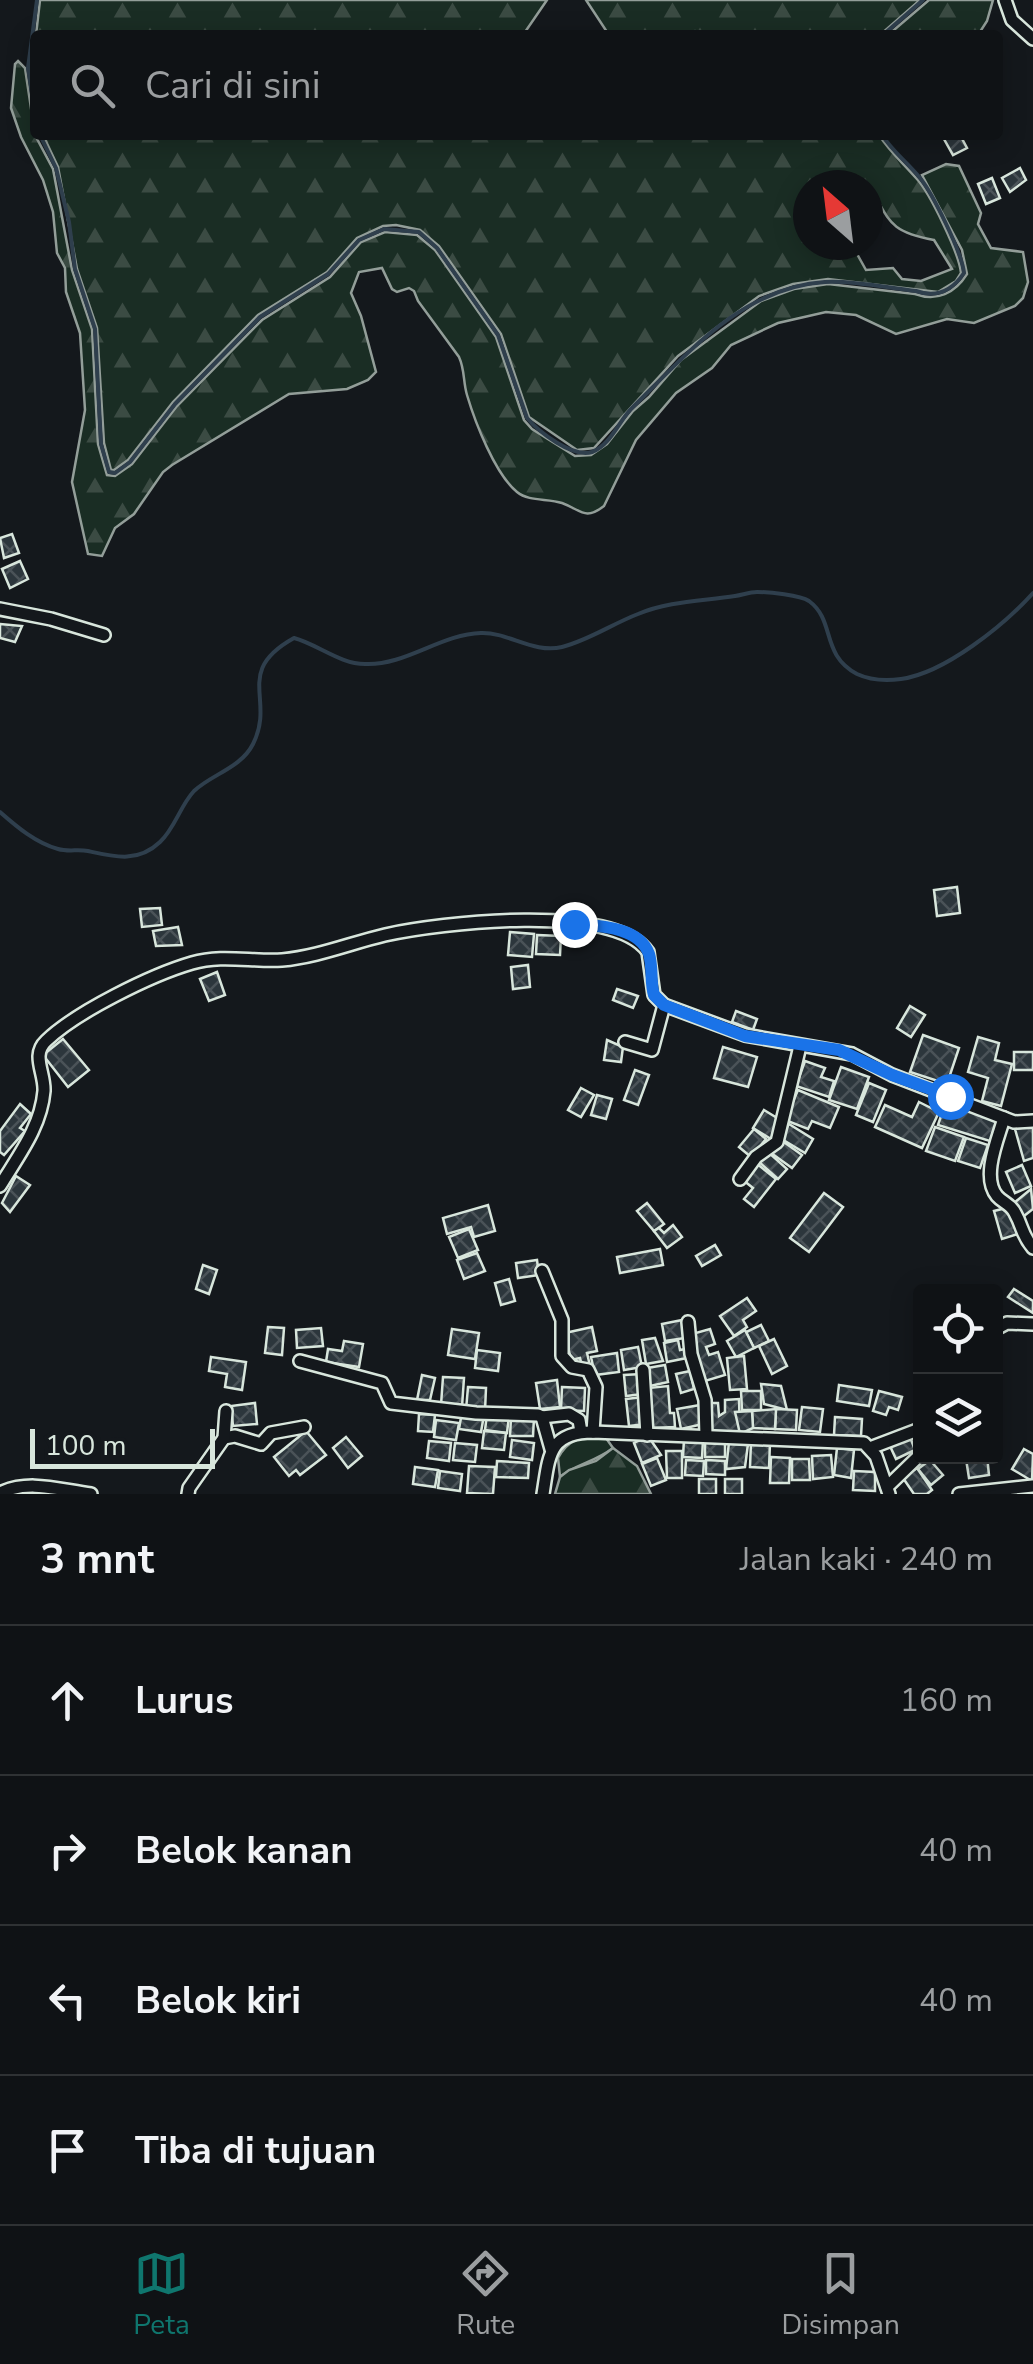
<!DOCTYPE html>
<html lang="id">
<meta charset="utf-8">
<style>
:root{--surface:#0f1215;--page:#1d2022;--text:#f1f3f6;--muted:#9b9ea0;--line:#2f3234;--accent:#0f766e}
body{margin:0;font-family:"Nunito Sans",sans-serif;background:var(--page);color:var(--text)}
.controls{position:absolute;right:30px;bottom:30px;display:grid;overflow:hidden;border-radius:10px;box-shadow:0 5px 25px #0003}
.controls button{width:90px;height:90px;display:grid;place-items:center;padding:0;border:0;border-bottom:2px solid var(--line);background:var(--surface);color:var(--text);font:50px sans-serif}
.compass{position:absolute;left:793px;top:170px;width:90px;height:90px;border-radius:50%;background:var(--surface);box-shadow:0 5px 25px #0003;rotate:332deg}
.scale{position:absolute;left:30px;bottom:25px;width:185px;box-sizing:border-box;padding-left:10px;border:5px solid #d8e6dc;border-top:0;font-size:28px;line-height:35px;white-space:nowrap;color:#d8e6dc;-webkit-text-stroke:8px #14181c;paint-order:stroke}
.stop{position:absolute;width:30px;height:30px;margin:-22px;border:8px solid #1a73e8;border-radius:50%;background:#fff}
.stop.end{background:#1a73e8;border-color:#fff;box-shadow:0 2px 10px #0008}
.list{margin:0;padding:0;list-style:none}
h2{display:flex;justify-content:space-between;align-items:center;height:130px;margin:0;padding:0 40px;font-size:42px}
h2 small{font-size:32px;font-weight:400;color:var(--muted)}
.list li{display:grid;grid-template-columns:65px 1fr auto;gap:30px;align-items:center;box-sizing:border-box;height:150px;padding:0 40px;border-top:2px solid var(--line)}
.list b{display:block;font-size:38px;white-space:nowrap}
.list em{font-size:32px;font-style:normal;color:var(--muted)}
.icon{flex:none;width:55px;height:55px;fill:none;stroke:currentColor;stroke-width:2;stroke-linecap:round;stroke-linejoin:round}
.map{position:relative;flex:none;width:1033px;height:1494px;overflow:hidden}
.search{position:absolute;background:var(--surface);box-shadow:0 5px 25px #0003;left:30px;right:30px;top:30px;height:110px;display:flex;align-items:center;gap:25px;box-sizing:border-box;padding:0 35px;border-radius:10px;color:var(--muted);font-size:38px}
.sheet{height:730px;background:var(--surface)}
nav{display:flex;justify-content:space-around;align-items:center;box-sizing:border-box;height:140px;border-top:2px solid var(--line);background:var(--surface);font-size:28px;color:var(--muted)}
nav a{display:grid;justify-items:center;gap:5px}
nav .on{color:var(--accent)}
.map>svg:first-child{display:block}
.grass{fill:#1a2d24;stroke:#939e99;stroke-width:2.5}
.forest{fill:url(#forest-firs);stroke:#939e99;stroke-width:2.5;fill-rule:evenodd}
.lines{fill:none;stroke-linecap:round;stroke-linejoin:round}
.stream{stroke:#2f3f4d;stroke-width:4}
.building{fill:url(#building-cross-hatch);stroke:#d8e6dc;stroke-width:2.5}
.street-casing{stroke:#d8e6dc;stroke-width:16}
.street{stroke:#14181c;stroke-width:11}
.route{stroke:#1a73e8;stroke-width:12}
</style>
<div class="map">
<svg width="1033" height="1494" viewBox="0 0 1033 1494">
<defs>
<pattern id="forest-firs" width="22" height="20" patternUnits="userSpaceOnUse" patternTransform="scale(2.5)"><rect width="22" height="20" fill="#1a2d24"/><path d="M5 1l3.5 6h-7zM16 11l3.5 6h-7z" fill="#3b4b43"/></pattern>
<pattern id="building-cross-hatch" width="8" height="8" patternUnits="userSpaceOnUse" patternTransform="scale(2.5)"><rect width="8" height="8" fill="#2c363c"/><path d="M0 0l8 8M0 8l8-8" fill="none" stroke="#4a5358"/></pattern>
</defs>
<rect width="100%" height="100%" fill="#14181c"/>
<path class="grass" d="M600,1436L606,1438L613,1448C595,1462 576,1464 560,1477L558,1458C568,1439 580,1437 600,1436Z"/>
<g class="forest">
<polygon points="40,0 547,0 523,35 36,35"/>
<polygon points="586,0 920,0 880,35 705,35 695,31 685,35 609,35"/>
<polygon points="929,0 993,0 987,21 978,35 888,35"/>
<path d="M18,61L25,68L35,135L53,169L72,270L92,329L98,444L107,475L115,476L132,464L177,406L262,320L330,277L361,242L385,232L417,235L435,250L496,337L524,420L532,429L575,456L591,455L607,444L633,411L649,397L681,360L761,301L794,289L828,284L915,294C937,302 955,293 967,274L962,250L922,175L946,164L959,166L981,213L978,224L991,248L1023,252L1028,282L1023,298L1015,306L974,323L947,319L896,334L856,315L826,312L778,323L731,345L712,368L676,393L636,440L604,506C585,521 581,510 562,503C548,498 529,502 517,492C495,474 475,422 467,395C463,382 465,370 459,357L418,301L414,291L409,288L397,292L392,289L382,268L359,272L351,293L361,316L376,372L368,380L347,389L289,394L172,465L163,472L134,514L115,528L102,556L88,554L72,482L85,410L80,333L66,292L65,268L57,253L53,212L43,180L21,137L11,108L15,64Z"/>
<path d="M43,135H879C890,152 903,163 916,178C930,193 959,253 961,273L956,281L938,292L828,279L793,284L759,296L678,356L594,448L577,450L529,417L501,334L439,246L420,230L396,225L383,226L357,238L327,272L258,315L173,402L128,460L114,470H111L104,443L97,328L77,269L58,167ZM808,185H868C890,217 884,231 934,240L952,269L921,281L902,279L893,268L866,270L852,245H808Z"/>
<polygon points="613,1448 637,1466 651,1494 555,1494 560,1477 569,1470 596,1461"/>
</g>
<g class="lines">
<g class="stream">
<polyline points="883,35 923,0"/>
<polyline points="35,115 28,68 37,0"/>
<path d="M40,135L56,168L69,222L75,269L95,329L101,444L109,472L115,473L130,462L175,404L260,317L328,274L359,240L384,229L419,232L437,248L498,335L527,418C539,432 572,458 592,452C611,445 619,420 633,407C687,354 743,287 825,282C852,280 888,288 916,291C936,298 952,291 964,273C962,253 933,194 920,178C907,162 893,152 882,135"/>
<path d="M0,812C17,827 36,843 58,849C68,852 78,849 88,851C115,857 138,863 160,842C175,828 180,806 194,791C212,774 241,768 253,744C276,699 233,672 294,638C317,644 340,664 365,664C405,666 441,634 481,633C508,632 534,654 562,647C589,640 612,624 638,614C668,601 703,601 735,596C742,595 750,592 757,592C769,592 800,595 809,601C836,621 820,654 857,674C872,681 886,681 901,679C945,673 1004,625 1033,593"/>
</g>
</g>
<g class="building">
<polygon points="952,135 960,135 967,148 953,155 944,139"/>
<polygon points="1020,168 1026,180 1010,192 1002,178"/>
<polygon points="992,178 1000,198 986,204 978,184"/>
<polygon points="12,534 19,553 4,558 0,538"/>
<polygon points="20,561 28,579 10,588 2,569"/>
<polygon points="0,624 22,626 15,642 0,638"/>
<polygon points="957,887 960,913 937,916 934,890"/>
<polygon points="160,908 162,925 142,927 140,909"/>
<polygon points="178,927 182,945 156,946 153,931"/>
<polygon points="510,932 534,934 532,957 508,955"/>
<polygon points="537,935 561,936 560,955 536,954"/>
<polygon points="528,965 530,987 513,989 511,967"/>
<polygon points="217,972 225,995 209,1001 200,979"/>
<polygon points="617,989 638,996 633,1008 613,1000"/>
<polygon points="910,1006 925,1015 911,1037 897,1028"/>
<polygon points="736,1011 757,1019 753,1030 732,1022"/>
<polygon points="923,1035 959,1048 947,1084 910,1072"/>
<polygon points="978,1037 999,1043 995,1060 1012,1064 1001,1106 982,1101 988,1078 968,1072"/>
<polygon points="63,1039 89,1070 68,1087 43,1055"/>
<polygon points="607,1040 623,1047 621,1062 604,1060"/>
<polygon points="723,1047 757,1057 748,1087 714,1078"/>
<rect x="1014" y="1052" width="19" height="18"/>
<polygon points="805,1061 825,1068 821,1077 834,1081 829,1097 796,1086"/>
<polygon points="841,1067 869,1077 857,1109 829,1100"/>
<polygon points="635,1070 649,1075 638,1105 624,1100"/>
<polygon points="869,1083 886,1090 873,1122 856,1115"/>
<polygon points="581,1088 594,1095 581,1117 568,1110"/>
<polygon points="798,1090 839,1107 830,1128 812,1121 808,1129 785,1120"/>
<polygon points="597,1095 612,1099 606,1119 591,1115"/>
<polygon points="946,1101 1000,1117 993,1142 938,1125"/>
<polygon points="919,1102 939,1112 922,1148 875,1127 885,1105 912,1117"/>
<polygon points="20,1104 31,1114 20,1128 25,1131 4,1155 0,1152 0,1131"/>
<polygon points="764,1110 782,1121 771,1139 753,1128"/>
<polygon points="789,1124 813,1139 805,1153 780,1138"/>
<polygon points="1033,1126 1033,1158 1024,1161 1015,1129"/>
<polygon points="935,1127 964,1137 955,1161 926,1151"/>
<polygon points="754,1129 766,1139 751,1157 739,1147"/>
<polygon points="966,1138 988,1145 980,1168 958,1161"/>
<polygon points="781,1140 802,1155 792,1168 771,1153"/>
<polygon points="767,1151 787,1169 778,1179 758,1161"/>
<polygon points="756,1163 776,1179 754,1207 744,1199 753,1188 743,1180"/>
<polygon points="1022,1165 1031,1186 1015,1193 1006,1172"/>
<polygon points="16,1176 30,1185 10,1212 2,1203"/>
<polygon points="1031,1189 1033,1209 1024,1216 1014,1203"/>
<polygon points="824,1193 843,1207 809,1252 790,1238"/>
<polygon points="647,1203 664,1224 654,1231 637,1211"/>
<polygon points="488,1205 495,1231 474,1237 471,1227 447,1234 443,1218"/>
<polygon points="1010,1207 1018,1234 1002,1239 994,1211"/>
<polygon points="673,1225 682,1237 667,1248 654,1231 659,1228 664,1233"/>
<polygon points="469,1229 478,1250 458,1258 449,1237"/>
<polygon points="715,1245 721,1255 702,1266 696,1256"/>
<polygon points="660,1249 663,1265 620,1273 617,1257"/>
<polygon points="477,1253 485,1271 464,1279 457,1260"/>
<polygon points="537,1260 539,1275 518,1278 516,1263"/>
<polygon points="203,1265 217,1270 209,1294 196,1289"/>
<polygon points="509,1279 515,1301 501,1305 495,1283"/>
<polygon points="1014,1289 1033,1301 1033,1313 1008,1297"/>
<polygon points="747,1298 756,1311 743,1320 747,1327 734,1336 720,1316"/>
<polygon points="682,1320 685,1338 665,1341 662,1324"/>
<polygon points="761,1325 769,1341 754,1348 746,1332"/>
<polygon points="268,1327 284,1328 282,1355 265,1353"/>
<polygon points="592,1327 597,1351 587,1353 590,1366 582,1367 580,1358 571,1360 565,1333"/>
<polygon points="321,1328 323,1346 297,1348 296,1330"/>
<polygon points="452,1329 479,1333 475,1359 448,1355"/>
<polygon points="710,1329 715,1344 706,1347 709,1355 718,1352 725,1375 705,1381 692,1334"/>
<polygon points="745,1330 754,1348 736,1357 727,1341"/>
<polygon points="655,1338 663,1361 646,1364 642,1340"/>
<polygon points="774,1339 787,1366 772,1374 759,1346"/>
<polygon points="678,1340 680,1350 685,1349 687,1358 667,1362 664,1343"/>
<polygon points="344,1341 363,1344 359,1367 326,1362 328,1349 342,1351"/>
<polygon points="638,1347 642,1367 624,1370 621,1350"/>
<polygon points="477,1350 500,1353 498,1371 475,1368"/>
<polygon points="617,1353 619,1372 595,1375 591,1357"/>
<polygon points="744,1356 747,1389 730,1390 727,1358"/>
<polygon points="211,1357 246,1362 242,1390 225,1387 227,1374 209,1371"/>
<polygon points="665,1365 668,1382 650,1386 647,1368"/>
<polygon points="690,1371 694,1389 681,1393 676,1374"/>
<polygon points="641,1374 643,1394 626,1396 624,1375"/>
<polygon points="422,1375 435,1378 430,1400 417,1400"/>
<polygon points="443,1377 464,1378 462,1407 441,1405"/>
<polygon points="557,1380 560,1407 540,1409 536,1383"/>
<polygon points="761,1384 781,1386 787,1410 764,1404"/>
<polygon points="839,1385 872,1390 869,1406 837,1401"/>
<polygon points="668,1386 670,1413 674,1413 675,1427 651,1428 648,1388"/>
<polygon points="468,1387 486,1388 485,1411 466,1410"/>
<polygon points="562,1387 585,1388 584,1411 561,1410"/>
<polygon points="741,1391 761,1391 761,1410 742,1410"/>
<polygon points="879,1391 902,1397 898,1410 889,1407 886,1415 873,1411"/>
<polygon points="643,1397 646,1424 629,1426 626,1399"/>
<polygon points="739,1399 740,1434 707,1435 706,1403 718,1403 719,1416 725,1412 725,1400"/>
<polygon points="255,1403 257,1424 233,1426 231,1406"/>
<polygon points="700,1405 703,1424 681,1429 677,1409"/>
<polygon points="802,1407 823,1409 820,1432 799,1430"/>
<polygon points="776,1409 797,1410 796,1430 775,1429"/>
<polygon points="776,1409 775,1429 753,1428 752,1411"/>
<polygon points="752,1411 753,1428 740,1434 735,1412"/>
<polygon points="462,1412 484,1415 481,1432 459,1429"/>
<polygon points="419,1414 435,1415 433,1432 418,1431"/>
<polygon points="487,1414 509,1416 507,1433 485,1430"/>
<polygon points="835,1417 862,1419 861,1436 834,1435"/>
<polygon points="511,1418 534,1418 533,1436 510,1436"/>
<polygon points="436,1420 459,1423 456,1440 434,1437"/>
<polygon points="306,1431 326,1455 300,1475 296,1470 289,1476 274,1457"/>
<polygon points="484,1431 506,1433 504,1450 482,1448"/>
<polygon points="648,1436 661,1455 642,1463 634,1443"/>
<polygon points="346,1437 362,1456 348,1468 333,1448"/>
<polygon points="910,1437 915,1450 896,1459 890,1446"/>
<polygon points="684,1439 703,1440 702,1458 683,1457"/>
<polygon points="512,1440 534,1443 532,1460 510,1457"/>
<rect x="705" y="1440" width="20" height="17"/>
<polygon points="429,1441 451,1443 449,1461 427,1458"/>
<polygon points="729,1442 748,1444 745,1467 726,1469"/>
<polygon points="751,1442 770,1443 769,1468 750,1467"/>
<polygon points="455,1443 477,1445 475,1462 453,1460"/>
<polygon points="837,1448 854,1450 851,1478 834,1475"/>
<polygon points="1024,1449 1033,1454 1032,1481 1012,1469"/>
<polygon points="666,1451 682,1451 682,1478 667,1478"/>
<polygon points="831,1455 833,1477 813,1479 812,1456"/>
<polygon points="987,1456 989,1475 969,1478 966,1459"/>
<polygon points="771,1457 790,1458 789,1483 770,1483"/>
<polygon points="657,1458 666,1480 651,1486 642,1464"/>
<polygon points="792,1459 809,1459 810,1480 792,1480"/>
<polygon points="686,1460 704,1461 703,1476 685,1475"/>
<polygon points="706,1460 725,1461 725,1475 706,1474"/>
<polygon points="930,1460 943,1475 931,1485 918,1469"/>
<polygon points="497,1461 529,1463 528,1478 496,1477"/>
<polygon points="469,1466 495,1467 493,1494 467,1493"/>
<polygon points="415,1467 438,1470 435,1487 413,1484"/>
<polygon points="917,1468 932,1490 927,1494 914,1494 903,1478"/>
<polygon points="440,1471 462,1474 460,1491 438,1488"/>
<polygon points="854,1471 875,1472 875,1491 853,1490"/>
<rect x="699" y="1479" width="17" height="15"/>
<rect x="725" y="1479" width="17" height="15"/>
</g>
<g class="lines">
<defs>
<g id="street">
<polyline points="1005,0 1012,20 1033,39"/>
<polyline points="0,609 51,619 104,635"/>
<polyline points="625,1042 652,1050 664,1005"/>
<path d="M1004,1118C998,1139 981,1177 997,1196C1003,1203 1011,1204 1015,1213C1023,1227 1021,1234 1033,1248"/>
<polyline points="740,1179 756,1157 777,1142 800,1046"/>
<path d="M0,1186C18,1156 41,1127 44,1091C45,1073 31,1055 46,1041C76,1012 151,975 192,963C222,954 252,962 282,960C317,957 351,943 385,935C439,923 614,902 648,952L654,995L664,1005L745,1035L852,1054L892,1075L1014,1122L1033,1121"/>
<polyline points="542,1271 562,1320 562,1356 572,1367 588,1370 596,1387 593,1432"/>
<polyline points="688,1322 691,1354 705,1400 706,1436"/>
<polyline points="996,1329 1007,1323 1033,1324"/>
<polyline points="300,1361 382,1383 391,1403 476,1413 538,1415 542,1417 551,1449"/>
<polyline points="643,1370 647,1435"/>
<polyline points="542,1417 569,1414 579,1420 581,1432"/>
<polyline points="224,1438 235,1436 261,1444 271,1433 304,1427"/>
<polyline points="870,1448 920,1429"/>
<polyline points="887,1487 920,1455"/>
<path d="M0,1493C29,1479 60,1490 91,1494"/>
<polyline points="188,1494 189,1488 224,1438 226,1411"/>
<path d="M543,1494C549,1457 548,1432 593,1432L864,1443L876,1456L889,1494"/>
<polyline points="959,1494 1033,1486"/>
</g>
</defs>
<use href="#street" class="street-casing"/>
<use href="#street" class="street"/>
</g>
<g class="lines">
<path class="route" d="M574,924C598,926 639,926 649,954C653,967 650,982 654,995L664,1005L745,1036L839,1050L892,1075L950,1096"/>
</g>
</svg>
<div class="controls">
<button><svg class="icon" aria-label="locate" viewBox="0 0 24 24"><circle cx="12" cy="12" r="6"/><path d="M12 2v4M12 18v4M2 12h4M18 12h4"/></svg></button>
<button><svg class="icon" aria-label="layers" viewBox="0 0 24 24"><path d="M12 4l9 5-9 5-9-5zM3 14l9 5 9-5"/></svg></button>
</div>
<svg class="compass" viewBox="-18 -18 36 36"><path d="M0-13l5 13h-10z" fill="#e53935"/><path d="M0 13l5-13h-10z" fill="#9b9ea0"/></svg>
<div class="scale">100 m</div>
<div class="stop" style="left:950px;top:1096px"></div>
<div class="stop end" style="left:574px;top:924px"></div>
<div class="search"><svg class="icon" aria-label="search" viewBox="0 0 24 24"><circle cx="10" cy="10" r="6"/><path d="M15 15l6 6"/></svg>Cari di sini</div>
</div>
<section class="sheet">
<h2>3 mnt<small>Jalan kaki · 240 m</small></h2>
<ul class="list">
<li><svg class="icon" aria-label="ahead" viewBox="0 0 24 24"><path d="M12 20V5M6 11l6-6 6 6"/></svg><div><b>Lurus</b></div><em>160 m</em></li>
<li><svg class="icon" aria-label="right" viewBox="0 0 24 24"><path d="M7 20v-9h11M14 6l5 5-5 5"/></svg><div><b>Belok kanan</b></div><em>40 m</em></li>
<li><svg class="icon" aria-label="left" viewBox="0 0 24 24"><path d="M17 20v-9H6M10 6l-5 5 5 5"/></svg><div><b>Belok kiri</b></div><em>40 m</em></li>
<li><svg class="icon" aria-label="arrive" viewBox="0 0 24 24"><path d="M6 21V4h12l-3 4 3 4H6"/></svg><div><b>Tiba di tujuan</b></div></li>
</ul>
</section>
<nav>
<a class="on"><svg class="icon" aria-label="map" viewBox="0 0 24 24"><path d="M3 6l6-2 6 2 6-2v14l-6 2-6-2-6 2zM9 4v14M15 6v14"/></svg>Peta</a>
<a><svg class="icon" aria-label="directions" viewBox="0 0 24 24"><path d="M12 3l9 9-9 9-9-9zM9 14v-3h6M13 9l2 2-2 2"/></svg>Rute</a>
<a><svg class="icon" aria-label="saved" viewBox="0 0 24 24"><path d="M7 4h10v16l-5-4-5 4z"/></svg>Disimpan</a>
</nav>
